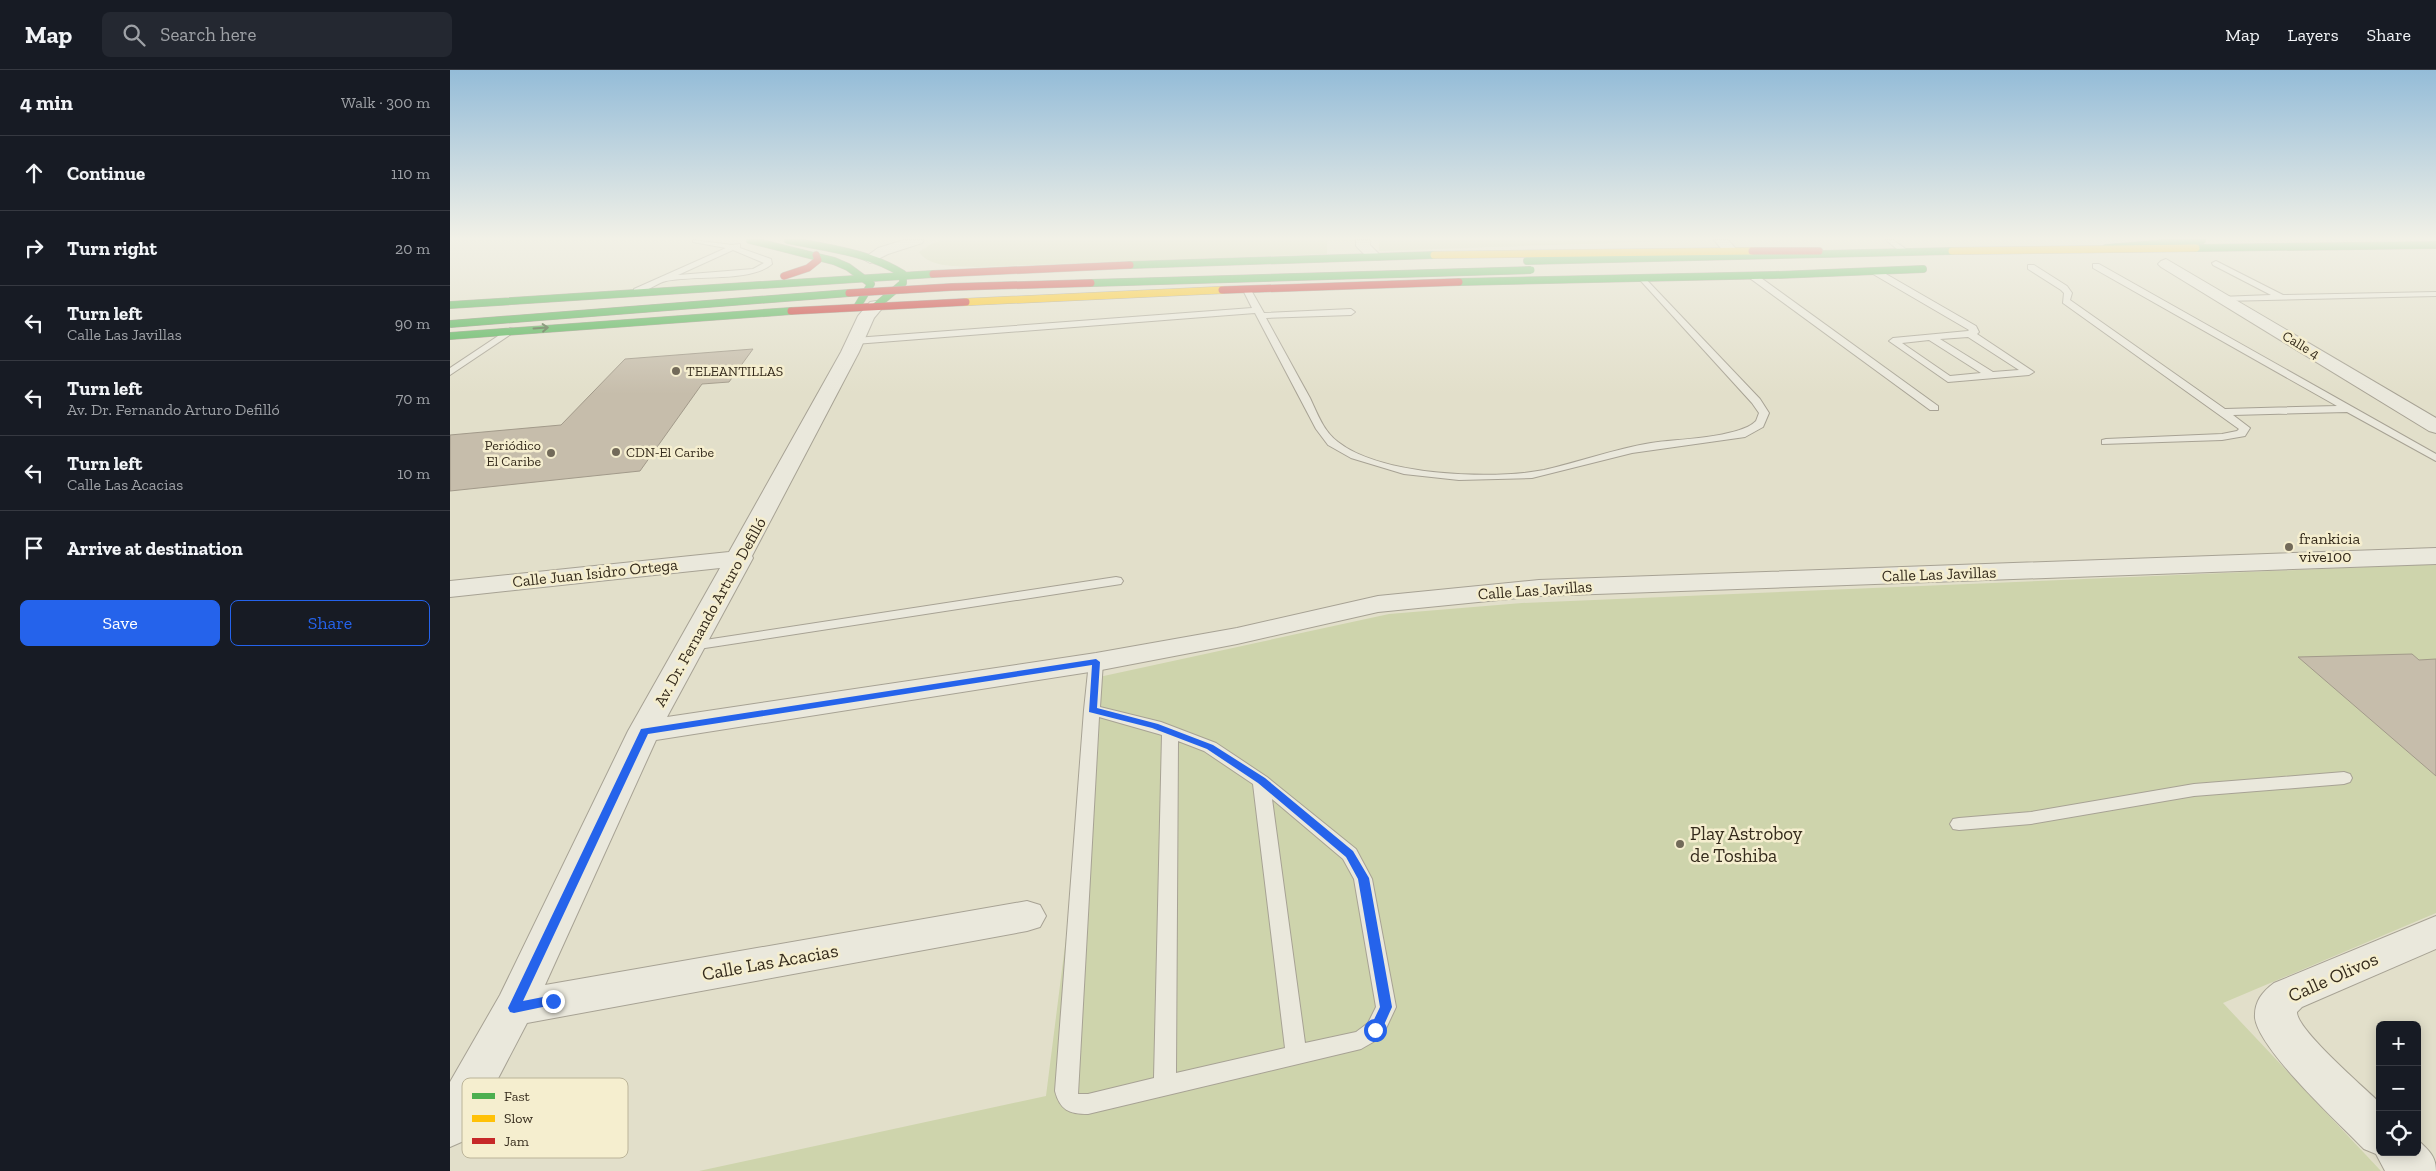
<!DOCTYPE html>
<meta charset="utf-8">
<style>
:root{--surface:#171b24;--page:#242831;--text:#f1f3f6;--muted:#9ea1a6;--line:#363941;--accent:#2563eb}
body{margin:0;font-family:"Zilla Slab",serif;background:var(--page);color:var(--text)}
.controls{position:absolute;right:15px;bottom:15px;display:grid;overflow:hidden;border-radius:8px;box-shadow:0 2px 12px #0003}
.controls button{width:45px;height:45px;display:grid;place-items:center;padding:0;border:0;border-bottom:1px solid var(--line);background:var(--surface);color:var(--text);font:25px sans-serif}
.stop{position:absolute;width:15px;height:15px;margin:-11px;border:4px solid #2563eb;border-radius:50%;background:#fff}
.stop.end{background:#2563eb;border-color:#fff;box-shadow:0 1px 5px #0008}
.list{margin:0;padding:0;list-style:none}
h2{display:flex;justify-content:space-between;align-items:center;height:65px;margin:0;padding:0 20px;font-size:21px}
h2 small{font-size:16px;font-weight:400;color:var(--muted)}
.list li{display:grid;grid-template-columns:32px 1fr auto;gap:15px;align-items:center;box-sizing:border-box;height:75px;padding:0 20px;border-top:1px solid var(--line)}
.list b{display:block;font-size:19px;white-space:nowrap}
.list p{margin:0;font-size:16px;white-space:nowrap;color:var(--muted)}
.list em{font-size:16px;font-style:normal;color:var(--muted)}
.actions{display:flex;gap:10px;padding:15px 20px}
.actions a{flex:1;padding:11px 0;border:1px solid var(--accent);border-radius:8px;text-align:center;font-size:18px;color:var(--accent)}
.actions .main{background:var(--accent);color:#fff}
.icon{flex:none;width:28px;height:28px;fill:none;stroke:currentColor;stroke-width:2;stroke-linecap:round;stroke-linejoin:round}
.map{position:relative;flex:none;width:1986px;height:1101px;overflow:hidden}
header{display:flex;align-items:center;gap:30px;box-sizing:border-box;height:70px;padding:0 25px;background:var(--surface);border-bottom:1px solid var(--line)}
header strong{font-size:24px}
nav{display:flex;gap:28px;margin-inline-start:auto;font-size:18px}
.search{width:350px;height:45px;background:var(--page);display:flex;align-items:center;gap:12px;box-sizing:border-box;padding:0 18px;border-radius:8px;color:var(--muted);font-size:19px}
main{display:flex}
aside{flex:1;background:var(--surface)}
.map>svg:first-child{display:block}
.green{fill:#ced4ac}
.building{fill:#c6bdab;stroke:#a29a8a}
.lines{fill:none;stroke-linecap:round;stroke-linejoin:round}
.lane-casing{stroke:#a7a294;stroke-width:2}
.street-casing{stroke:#a7a294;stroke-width:2}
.fast-casing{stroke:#979283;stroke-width:8}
.slow-casing{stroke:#979283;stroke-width:8}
.jam-casing{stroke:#979283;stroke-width:8}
.lane{fill:#eae8dc;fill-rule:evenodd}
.street{fill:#eae8dc;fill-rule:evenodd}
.fast{stroke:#4caf50;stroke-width:7}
.slow{stroke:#ffc107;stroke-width:7}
.jam{stroke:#c62828;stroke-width:7}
.fast-bridge-casing{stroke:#8d887a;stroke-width:8;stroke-linecap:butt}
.jam-bridge-casing{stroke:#8d887a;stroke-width:8;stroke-linecap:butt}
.fast-bridge{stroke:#4caf50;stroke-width:7}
.jam-bridge{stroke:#c62828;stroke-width:7}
.oneway{stroke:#3d592e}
.route{fill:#2563eb}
.poi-dot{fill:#726a59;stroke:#f5eecf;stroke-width:2}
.labels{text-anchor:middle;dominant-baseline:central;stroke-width:5;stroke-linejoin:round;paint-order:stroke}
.far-street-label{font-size:14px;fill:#352b1c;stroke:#f5eecf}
.far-poi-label{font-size:14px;fill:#352b1c;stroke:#f5eecf;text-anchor:start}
.poi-label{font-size:16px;fill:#352b1c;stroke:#f5eecf;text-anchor:start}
.street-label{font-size:16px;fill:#352b1c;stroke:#f5eecf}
.near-poi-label{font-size:19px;fill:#352b1c;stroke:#f5eecf;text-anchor:start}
.near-street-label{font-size:19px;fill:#352b1c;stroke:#f5eecf}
.key{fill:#f5eecf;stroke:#bbb499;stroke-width:1}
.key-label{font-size:14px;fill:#352b1c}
</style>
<header>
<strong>Map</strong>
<div class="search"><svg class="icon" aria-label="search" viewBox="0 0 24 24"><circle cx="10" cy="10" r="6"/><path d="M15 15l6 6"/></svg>Search here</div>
<nav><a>Map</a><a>Layers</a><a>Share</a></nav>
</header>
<main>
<aside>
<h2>4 min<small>Walk · 300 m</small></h2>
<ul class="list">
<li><svg class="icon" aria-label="ahead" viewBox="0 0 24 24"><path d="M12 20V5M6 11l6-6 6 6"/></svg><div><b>Continue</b></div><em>110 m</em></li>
<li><svg class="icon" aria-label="right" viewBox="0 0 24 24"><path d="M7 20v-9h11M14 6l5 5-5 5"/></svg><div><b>Turn right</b></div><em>20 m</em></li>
<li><svg class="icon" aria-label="left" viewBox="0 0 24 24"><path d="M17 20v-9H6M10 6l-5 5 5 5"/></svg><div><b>Turn left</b><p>Calle Las Javillas</p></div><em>90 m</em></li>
<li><svg class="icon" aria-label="left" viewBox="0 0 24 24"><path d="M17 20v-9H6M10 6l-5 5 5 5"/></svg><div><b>Turn left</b><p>Av. Dr. Fernando Arturo Defilló</p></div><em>70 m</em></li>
<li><svg class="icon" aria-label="left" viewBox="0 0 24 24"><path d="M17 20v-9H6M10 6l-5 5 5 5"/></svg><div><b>Turn left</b><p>Calle Las Acacias</p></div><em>10 m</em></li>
<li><svg class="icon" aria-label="arrive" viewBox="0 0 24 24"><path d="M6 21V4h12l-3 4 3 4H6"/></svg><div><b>Arrive at destination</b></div></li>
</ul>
<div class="actions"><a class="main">Save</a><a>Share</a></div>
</aside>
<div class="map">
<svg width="1986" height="1101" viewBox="0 0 1986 1101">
<rect width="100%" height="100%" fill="#e2dfca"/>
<g class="green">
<path d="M493,170H877V184L526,197C508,196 480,198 469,182L481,174Z"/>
<polygon points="929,170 1251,170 929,181"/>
<polygon points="1986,494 1986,843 1773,933 1931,1101 249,1101 596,1026 649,607 939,544 1072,533"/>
</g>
<g class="building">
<polygon points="303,279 279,312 252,314 190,401 0,421 0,365 111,355 175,289"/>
<polygon points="1962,584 1969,590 1986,589 1986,706 1848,587"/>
</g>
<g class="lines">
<defs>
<g id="lane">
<path d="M243,170L282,175L290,174V178L321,189L322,194C302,212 244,205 216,211C206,213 195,224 184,223V219L276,178L243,172ZM283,180L314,193L303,199L228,205Z"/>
<polygon points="1436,170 1443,170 1460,182 1453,184"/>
<polygon points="1766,191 1833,225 1986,222 1986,226 1773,231 1770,231 1770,227 1821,225 1763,195 1762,193"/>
<polygon points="1643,194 1649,194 1986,384 1986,391 1897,342 1783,345 1800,358 1795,366 1772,370 1652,374 1652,370 1656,369 1772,364 1787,361 1789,359 1613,233 1614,223 1611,220 1578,199 1578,195 1584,195 1617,216 1622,223 1620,230 1775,339 1887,336 1643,198"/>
<path d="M1423,200H1429L1526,256L1529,262L1527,264L1584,302L1579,305L1498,312L1439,271L1443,268L1518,261L1519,260L1423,204ZM1518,267L1569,300L1543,302L1490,269ZM1479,270L1531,303L1500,306L1452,273Z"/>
<polygon points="1301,205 1307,205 1488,336 1488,340 1480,340 1301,209"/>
<path d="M1193,206L1310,329L1319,343L1313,357L1295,367L1182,383L1082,408L1009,410L954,404L901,388L878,375L866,359L805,243L405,274L401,271L405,268L802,238L793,220L797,218L801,220L814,243L901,239L905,242L901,245L816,248C831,275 845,301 860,328C867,343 874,362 888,372C931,406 1043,410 1094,400C1130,392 1164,379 1201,373C1225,369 1290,368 1306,351L1309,343L1302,333L1190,210L1189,208Z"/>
<polygon points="60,258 67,260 0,305 0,298"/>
<polygon points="666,507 671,508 673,511 671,514 242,580 235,576 242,572"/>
<path d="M646,588L653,592L650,637L711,652L766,673L817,707L906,779L922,809L946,937L932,967L911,979L638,1044C619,1044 610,1040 605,1021L634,640L639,592ZM649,647L712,665L704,1008L638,1024H628ZM728,671L754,681L803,714L835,978L726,1003ZM822,729L893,789L904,809L926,937L918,953L906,962L855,973Z"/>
<polygon points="1894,702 1900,704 1902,708 1900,712 1894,714 1744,726 1581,754 1509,760 1503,759 1500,754 1503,749 1509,748 1581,742 1744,714"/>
</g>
<g id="street">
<polygon points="454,170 474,170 472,173 438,184 420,193 413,189 428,178"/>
<polygon points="906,170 920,170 920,175 932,187 930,190 920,190 906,176"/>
<polygon points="1264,170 1278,170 1287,180 1285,183 1275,183"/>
<polygon points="1716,189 1986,348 1986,363 1979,361 1711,197 1708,194 1711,191"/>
<polygon points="426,231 432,232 434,236 424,248 409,282 302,486 303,488 217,647 646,583 787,558 928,526 1089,510 1986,478 1986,494 1089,526 928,542 787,574 646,601 206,670 95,915 577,831 590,835 596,846 590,857 577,861 77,953 16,1070 0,1077 0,1012 50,925 178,661 270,498 0,527 0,511 279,482 391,282 408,246 420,232"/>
<path d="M1986,846V879L1852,937L1847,942C1846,959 1915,1018 1930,1033V1082H1967V1069C1978,1080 1986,1085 1986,1101H1935L1926,1084L1914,1079C1890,1054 1809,980 1805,948C1804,932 1812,922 1824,913Z"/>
</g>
<g id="fast">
<polyline points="300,170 384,191 398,197 421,214 407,237"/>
<path d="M338,170C378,178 418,182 453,204V213L426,236"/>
<polyline points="1656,178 1752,170"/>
<polyline points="1746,178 1986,175"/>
<polyline points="1077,191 1502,181"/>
<polyline points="680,195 984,185"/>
<polyline points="1009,212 1325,205 1473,199"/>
<polyline points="0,235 483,204"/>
<polyline points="0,266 341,241"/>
</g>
<g id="slow">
<polyline points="1502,181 1746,178"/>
<polyline points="984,185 1302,181"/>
<polyline points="516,232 772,220"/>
</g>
<g id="jam">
<polyline points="1302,181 1369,181"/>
<polyline points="483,204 680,195"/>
<polyline points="334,206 358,198 368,190 366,185"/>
<polyline points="772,220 1009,212"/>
<polyline points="341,241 516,232"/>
</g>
</defs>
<use href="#lane" class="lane-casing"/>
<use href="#street" class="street-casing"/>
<use href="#fast" class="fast-casing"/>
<use href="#slow" class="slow-casing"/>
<use href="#jam" class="jam-casing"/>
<use href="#lane" class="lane"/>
<use href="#street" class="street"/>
<use href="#fast" class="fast"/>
<use href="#slow" class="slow"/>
<use href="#jam" class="jam"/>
<defs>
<g id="fast-bridge">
<polyline points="641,213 1081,200"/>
<polyline points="0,254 399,223"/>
</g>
<polyline id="jam-bridge" points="399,223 502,217 641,213"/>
</defs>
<use href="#fast-bridge" class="fast-bridge-casing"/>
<use href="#jam-bridge" class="jam-bridge-casing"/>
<use href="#fast-bridge" class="fast-bridge"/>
<use href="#jam-bridge" class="jam-bridge"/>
</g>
<defs><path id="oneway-shaft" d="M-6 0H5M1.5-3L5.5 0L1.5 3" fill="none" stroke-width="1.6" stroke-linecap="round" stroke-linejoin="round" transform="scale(1.25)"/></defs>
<use class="oneway" href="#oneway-shaft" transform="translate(91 258) rotate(-4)"/>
<linearGradient id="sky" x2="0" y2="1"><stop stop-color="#94bcd8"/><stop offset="0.52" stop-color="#f2f1e7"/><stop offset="1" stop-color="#f2f1e7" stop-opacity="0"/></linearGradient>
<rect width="1986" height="324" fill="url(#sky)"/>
<polygon class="route" points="646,589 650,592 647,638 708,654 763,675 815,708 903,781 919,808 942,937 930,964 925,965 919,960 930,937 908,809 896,787 808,713 757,679 702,658 639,642 642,595 198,664 73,931 103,925 107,927 109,931 107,934 64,943 60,942 58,938 191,659"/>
<g class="poi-dot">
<circle cx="226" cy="301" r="5"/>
<circle cx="166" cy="382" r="5"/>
<circle cx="101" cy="383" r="5"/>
<circle cx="1839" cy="477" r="5"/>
<circle cx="1230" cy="774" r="5"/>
</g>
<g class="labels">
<g class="far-street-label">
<text transform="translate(1851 275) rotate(31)">Calle 4</text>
</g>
<g class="far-poi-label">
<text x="236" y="301">TELEANTILLAS</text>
<text x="91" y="375" text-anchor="end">Periódico<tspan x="91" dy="16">El Caribe</tspan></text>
<text x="176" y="382">CDN-El Caribe</text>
</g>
<g class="poi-label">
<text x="1849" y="468">frankicia<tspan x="1849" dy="18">vive100</tspan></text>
</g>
<g class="street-label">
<text transform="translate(145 503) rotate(-6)">Calle Juan Isidro Ortega</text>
<text transform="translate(1489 504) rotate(-2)">Calle Las Javillas</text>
<text transform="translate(1085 520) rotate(-4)">Calle Las Javillas</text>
<text transform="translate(260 542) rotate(-61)">Av. Dr. Fernando Arturo Defilló</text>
</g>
<g class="near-poi-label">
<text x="1240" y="763">Play Astroboy<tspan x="1240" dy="22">de Toshiba</tspan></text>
</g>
<g class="near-street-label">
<text transform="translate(320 892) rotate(-10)">Calle Las Acacias</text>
<text transform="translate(1883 907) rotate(-24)">Calle Olivos</text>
</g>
</g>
<rect x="12" y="1008" width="166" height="80" rx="8" class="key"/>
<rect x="22" y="1023" width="23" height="6" fill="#4caf50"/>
<rect x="22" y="1045" width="23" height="7" fill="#ffc107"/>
<rect x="22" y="1068" width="23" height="6" fill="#c62828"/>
<g class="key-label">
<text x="54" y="1031">Fast</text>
<text x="54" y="1053">Slow</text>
<text x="54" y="1076">Jam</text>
</g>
</svg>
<div class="controls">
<button>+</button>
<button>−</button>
<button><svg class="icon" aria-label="locate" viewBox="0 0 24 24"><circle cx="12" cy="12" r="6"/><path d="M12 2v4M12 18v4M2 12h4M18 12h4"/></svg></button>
</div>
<div class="stop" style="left:925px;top:960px"></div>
<div class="stop end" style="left:103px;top:931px"></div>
</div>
</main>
